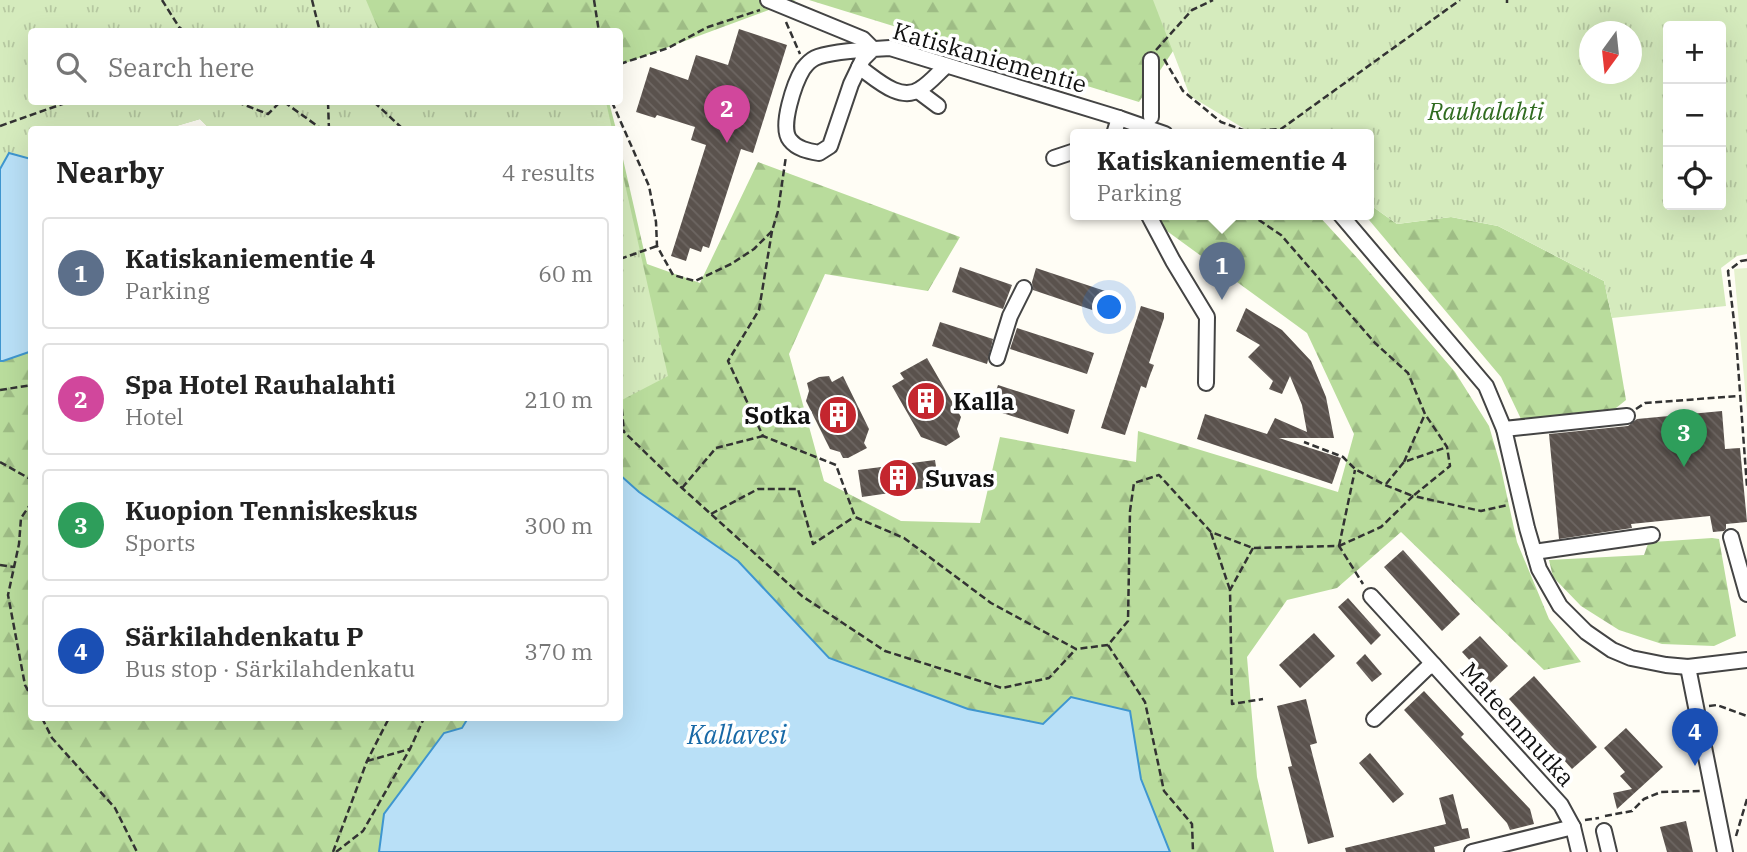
<!DOCTYPE html>
<meta charset="utf-8">
<style>
:root{--surface:#fff;--page:#f6f6f6;--text:#222;--muted:#767676;--line:#e0e0e0;--accent:#2563eb}
body{margin:0;font-family:"IBM Plex Serif",serif;background:var(--page);color:var(--text)}
.controls{position:absolute;right:21px;top:21px;display:grid;overflow:hidden;border-radius:7px;box-shadow:0 7px 28px #0002}
.controls button{width:63px;height:63px;display:grid;place-items:center;padding:0;border:0;border-bottom:2px solid var(--line);background:var(--surface);color:var(--text);font:35px sans-serif}
.compass{position:absolute;left:1579px;top:21px;width:63px;height:63px;border-radius:50%;background:var(--surface);box-shadow:0 7px 28px #0002;rotate:195deg}
.you{position:absolute;left:1110px;top:308px;width:24px;height:24px;margin:-18px;border:5px solid #fff;border-radius:50%;background:#1a73e8;box-shadow:0 0 0 10px #1a73e833}
.badge{display:grid;place-items:center;width:46px;height:46px;border-radius:50%;background:var(--accent);color:#fff;font-size:23px;font-weight:700}
.pin{position:absolute;translate:-50% -58px;filter:drop-shadow(0 2px 4px #0008)}
.pin::after{content:'';position:absolute;top:37px;width:24px;height:21px;background:inherit;clip-path:polygon(0 0,100% 0,50% 100%)}
.popup{position:absolute;left:1070px;top:129px;width:304px;height:91px;box-sizing:border-box;display:grid;place-content:center;border-radius:7px;background:var(--surface);filter:drop-shadow(0 2px 5px #0005);font-size:23px;white-space:nowrap;color:var(--muted)}
.popup b{font-size:26px;color:var(--text)}
.popup::after{content:'';position:absolute;left:50%;top:100%;margin-left:-14px;border:14px solid transparent;border-top-color:var(--surface)}
.list{margin:0;padding:0;list-style:none}
h2{display:flex;justify-content:space-between;align-items:center;height:91px;margin:0;padding:0 28px;font-size:30px}
h2 small{font-size:23px;font-weight:400;color:var(--muted)}
.list li{display:grid;grid-template-columns:46px 1fr auto;gap:21px;align-items:center;box-sizing:border-box;height:112px;margin:0 14px 14px;padding:0 14px;border:2px solid var(--line);border-radius:7px}
.list b{display:block;font-size:26px;white-space:nowrap}
.list p{margin:0;font-size:23px;white-space:nowrap;color:var(--muted)}
.list em{font-size:23px;font-style:normal;color:var(--muted)}
.icon{flex:none;width:38px;height:38px;fill:none;stroke:currentColor;stroke-width:2;stroke-linecap:round;stroke-linejoin:round}
.map{position:relative;flex:none;width:1747px;height:852px;overflow:hidden}
.search{position:absolute;background:var(--surface);box-shadow:0 7px 28px #0002;left:28px;top:28px;width:595px;height:77px;display:flex;align-items:center;gap:18px;box-sizing:border-box;padding:0 24px;border-radius:7px;color:var(--muted);font-size:26px}
.panel{position:absolute;background:var(--surface);box-shadow:0 7px 28px #0002;left:28px;top:126px;width:595px;height:595px;border-radius:7px}
.map>svg:first-child{display:block}
.forest{fill:url(#forest-firs)}
.park{fill:url(#park-tufts);fill-rule:evenodd}
.pitch{fill:#e6f2cf}
.water{fill:#b9e0f7;stroke:#3f96cf;stroke-width:2}
.building{fill:url(#building-back-hatch)}
.lines{fill:none;stroke-linecap:round;stroke-linejoin:round}
.minor-casing{stroke:#444;stroke-width:18}
.path{stroke:#333;stroke-width:2.5;stroke-dasharray:7 3.5;stroke-linecap:butt}
.minor{stroke:#fff;stroke-width:14}
.labels{text-anchor:middle;dominant-baseline:central;stroke-width:7;stroke-linejoin:round;paint-order:stroke}
.street-label{font-size:24px;fill:#111;stroke:#fff}
.park-label{font-size:24px;font-style:italic;fill:#2f6b1f;stroke:#fff}
.poi-label{font-size:24px;font-weight:bold;fill:#111;stroke:#fff;text-anchor:start}
.water-label{font-size:26px;font-style:italic;fill:#1768a6;stroke:#fff}
</style>
<div class="map">
<svg width="1747" height="852" viewBox="0 0 1747 852">
<defs>
<pattern id="forest-firs" width="22" height="20" patternUnits="userSpaceOnUse" patternTransform="scale(1.75)"><rect width="22" height="20" fill="#b9dc9c"/><path d="M5 1l3.5 6h-7zM16 11l3.5 6h-7z" fill="#9ebc85"/></pattern>
<pattern id="park-tufts" width="24" height="20" patternUnits="userSpaceOnUse" patternTransform="scale(1.75)"><rect width="24" height="20" fill="#d5ebbd"/><path d="M3 7l-1-3M5 7V3M7 7l1-3M15 17l-1-3M17 17v-4M19 17l1-3" fill="none" stroke="#b6c8a1"/></pattern>
<pattern id="building-back-hatch" width="6" height="6" patternUnits="userSpaceOnUse" patternTransform="scale(1.75)"><rect width="6" height="6" fill="#5a524d"/><path d="M-1 5l2 2M0 0l6 6M5-1l2 2" fill="none" stroke="#6d6662"/></pattern>
</defs>
<rect width="100%" height="100%" fill="#fffdf5"/>
<g class="forest">
<polygon points="0,0 796,0 620,65 620,32 32,32 32,102 609,102 616,129 211,130 200,119 166,129 32,130 31,159 9,153 0,169"/>
<polygon points="809,0 1207,0 1139,102"/>
<polygon points="620,146 647,264 700,283 758,162 960,237 928,291 825,274 789,354 824,481 901,521 980,523 1000,437 1136,462 1138,431 1338,492 1354,434 1307,333 1160,226 1154,214 1316,214 1319,216 1360,261 1455,372 1489,426 1500,464 1517,542 1549,619 1581,662 1544,670 1401,532 1337,588 1287,600 1247,657 1257,777 1274,852 1170,852 1141,779 1130,711 1071,697 1043,724 968,709 829,658 738,561 639,492 620,475"/>
<polygon points="1369,204 1397,224 1451,217 1498,226 1604,281 1612,318 1626,400 1611,412 1521,419 1501,377 1364,214 1369,214"/>
<polygon points="31,351 32,718 468,718 462,728 384,814 379,852 0,852 0,361 3,361"/>
<polygon points="1712,538 1719,539 1736,636 1714,646 1662,644 1619,630 1581,606 1553,577 1549,560 1644,555 1649,541 1653,542"/>
</g>
<g class="park">
<polygon points="0,0 366,0 379,31 32,32 32,102 606,102 612,129 211,130 200,119 166,129 32,130 31,159 9,153 0,169"/>
<path d="M1153,0H1747V254L1737,256L1721,268L1726,306L1612,318L1604,281L1498,226L1451,217L1397,224L1369,204V134H1253L1190,96ZM1721,26V205H1668V26ZM1590,32H1632V74H1590Z"/>
<polygon points="620,162 668,376 620,401"/>
</g>
<polygon class="pitch" points="1747,268 1747,410 1734,269"/>
<g class="water">
<polygon points="9,153 31,159 32,351 3,361 0,361 0,169"/>
<polygon points="620,475 639,492 738,561 829,658 968,709 1043,724 1071,697 1130,711 1141,779 1170,852 379,852 384,814 444,733 462,728 468,718 620,718"/>
</g>
<g class="building">
<polygon points="739,29 787,45 753,153 741,149 709,248 703,246 701,252 690,248 686,261 671,256 706,145 691,140 695,127 657,115 655,118 636,112 650,67 688,80 696,55 728,65"/>
<polygon points="960,267 1012,285 1003,309 952,292"/>
<polygon points="1036,268 1114,294 1107,315 1033,290 1032,282"/>
<polygon points="1141,306 1164,313 1164,318 1149,363 1154,365 1149,378 1146,388 1141,386 1125,435 1101,428"/>
<polygon points="1246,308 1282,330 1311,361 1326,397 1334,438 1279,438 1341,458 1332,484 1197,439 1205,414 1267,434 1275,418 1307,432 1302,405 1290,376 1282,394 1269,389 1273,381 1248,357 1260,345 1236,331"/>
<polygon points="940,322 993,339 987,364 932,346"/>
<polygon points="1017,328 1094,353 1087,374 1010,349"/>
<polygon points="927,358 961,417 957,429 960,437 946,446 921,437 892,386 904,379 900,373"/>
<polygon points="829,376 832,382 843,376 869,429 864,443 867,448 848,458 843,458 840,452 830,449 806,401 809,391 807,383 819,377"/>
<polygon points="998,385 1075,410 1068,434 990,409"/>
<polygon points="1722,411 1725,449 1740,448 1747,522 1726,524 1726,529 1724,531 1713,532 1710,516 1631,524 1632,528 1559,539 1549,434 1628,426 1637,419"/>
<polygon points="935,460 939,486 862,497 858,470"/>
<polygon points="1403,550 1460,614 1442,631 1384,567"/>
<polygon points="1348,598 1381,635 1371,645 1338,607"/>
<polygon points="1314,633 1335,656 1300,688 1279,665"/>
<polygon points="1480,636 1508,666 1490,683 1462,652"/>
<polygon points="1365,654 1382,674 1372,682 1356,663"/>
<polygon points="1534,676 1597,747 1572,769 1509,699"/>
<polygon points="1424,691 1464,734 1461,737 1530,809 1534,824 1510,830 1507,823 1404,710"/>
<polygon points="1306,699 1317,743 1310,745 1334,837 1308,844 1288,767 1292,766 1277,706"/>
<polygon points="1626,728 1663,767 1617,809 1613,793 1632,789 1620,776 1625,772 1604,748"/>
<polygon points="1370,753 1404,794 1393,803 1359,763"/>
<polygon points="1453,794 1462,829 1468,828 1470,838 1434,847 1435,852 1346,852 1345,848 1446,824 1439,798"/>
<polygon points="1686,821 1693,852 1667,852 1660,827"/>
</g>
<g class="lines">
<defs>
<g id="minor">
<polyline points="768,0 863,39 873,49"/>
<path d="M873,49L863,59L851,84L830,146L819,153C808,151 797,149 790,140C779,127 795,82 803,69C806,65 811,60 815,58C829,51 873,49 890,48L1119,118L1165,134"/>
<polyline points="1151,60 1151,117"/>
<path d="M859,67C875,78 900,103 920,89C930,83 938,73 946,66"/>
<polyline points="918,91 938,106"/>
<polyline points="1114,134 1119,118"/>
<polyline points="1054,158 1075,151"/>
<polyline points="1148,214 1173,261 1207,317 1206,383"/>
<polyline points="1340,214 1486,386 1504,429 1527,528 1539,569 1560,606 1586,632 1612,650 1631,658 1666,665 1688,667 1747,660"/>
<polyline points="997,358 1010,316 1024,288"/>
<polyline points="1504,429 1627,416"/>
<polyline points="1731,537 1747,594"/>
<polyline points="1534,552 1652,535"/>
<polyline points="1371,596 1434,665"/>
<polyline points="1688,667 1725,852"/>
<polyline points="1374,719 1427,668 1434,665 1561,805 1573,827 1579,852"/>
<polyline points="1604,831 1609,852"/>
<polyline points="1472,852 1573,827"/>
</g>
</defs>
<use href="#minor" class="minor-casing"/>
<g class="path">
<polyline points="162,0 179,27 185,32"/>
<polyline points="312,0 320,32"/>
<polyline points="594,0 599,32"/>
<polyline points="1507,3 1507,0"/>
<polyline points="786,22 800,54"/>
<polyline points="1156,50 1192,10 1213,0"/>
<polyline points="1164,59 1183,91 1221,122 1246,131 1281,129 1460,0"/>
<polyline points="620,64 668,48 708,27 760,10"/>
<polyline points="237,102 268,114 280,102"/>
<polyline points="284,102 323,130"/>
<polyline points="328,102 329,130"/>
<polyline points="374,102 404,130"/>
<polyline points="612,102 649,186 656,222 657,246 673,275 695,281 731,264 754,249 772,231 778,211 786,156"/>
<polyline points="0,126 68,102"/>
<polyline points="1250,214 1281,235 1375,343 1408,373 1425,414 1447,447 1450,466 1413,496 1385,485 1355,469 1343,457 1304,442"/>
<polyline points="772,231 759,310 728,361 763,436 836,465 855,517 904,538 991,603 1076,649 1108,645 1128,621 1130,511 1134,483 1159,475 1211,532 1253,548 1339,546 1363,584"/>
<polyline points="620,259 657,246"/>
<polyline points="1747,260 1741,261 1728,271 1736,338 1747,487"/>
<polyline points="620,388 624,433"/>
<polyline points="0,390 32,385"/>
<polyline points="1636,409 1645,403 1739,396"/>
<polyline points="620,428 682,488 802,596 885,651 1002,688 1049,678 1076,649"/>
<polyline points="0,462 32,480"/>
<polyline points="1404,462 1425,414"/>
<polyline points="1386,484 1404,462 1447,447"/>
<polyline points="682,488 716,448 763,436"/>
<polyline points="32,502 21,518 19,544 8,595 25,685 32,698"/>
<polyline points="711,514 758,489 798,489 813,544 854,517"/>
<polyline points="1211,533 1230,590"/>
<polyline points="1339,546 1381,527 1413,496 1481,511 1508,505"/>
<polyline points="1339,546 1355,470"/>
<polyline points="1253,548 1230,590 1232,704 1263,699"/>
<polyline points="0,565 14,567"/>
<polyline points="1108,645 1145,702 1164,791 1192,824 1193,852"/>
<polyline points="1709,706 1717,705 1747,716"/>
<polyline points="42,718 52,738 115,808 137,852"/>
<polyline points="367,761 410,749"/>
<polyline points="1605,816 1632,811 1644,799 1661,792 1700,791"/>
<polyline points="1585,820 1599,818"/>
<polyline points="1736,836 1747,799"/>
<polyline points="333,852 367,761 389,718"/>
<polyline points="336,852 363,831 410,749 424,718"/>
</g>
<use href="#minor" class="minor"/>
</g>
<defs>
<symbol id="building-disc" viewBox="-11 -11 22 22"><circle r="9.5" fill="#c4262e" stroke="#fff"/><path d="M-4-6H4V6H1V3H-1V6H-4ZM-2.5-4.3h1.7v1.8h-1.7ZM.8-4.3h1.7v1.8H.8ZM-2.5-1h1.7V.8h-1.7ZM.8-1h1.7V.8H.8Z" fill="#fff"/></symbol>
</defs>
<g fill-rule="evenodd">
<use href="#building-disc" x="904" y="379" width="44" height="44"/>
<use href="#building-disc" x="816" y="393" width="44" height="44"/>
<use href="#building-disc" x="876" y="456" width="44" height="44"/>
</g>
<g class="labels">
<g class="street-label">
<text transform="translate(990 57) rotate(16)">Katiskaniementie</text>
<text transform="translate(1518 724) rotate(48)">Mateenmutka</text>
</g>
<g class="park-label">
<text x="1486" y="111">Rauhalahti</text>
</g>
<g class="poi-label">
<text x="953" y="401">Kalla</text>
<text x="811" y="415" text-anchor="end">Sotka</text>
<text x="925" y="478">Suvas</text>
</g>
<g class="water-label">
<text x="737" y="734">Kallavesi</text>
</g>
</g>
</svg>
<div class="controls">
<button>+</button>
<button>−</button>
<button><svg class="icon" aria-label="locate" viewBox="0 0 24 24"><circle cx="12" cy="12" r="6"/><path d="M12 2v4M12 18v4M2 12h4M18 12h4"/></svg></button>
</div>
<svg class="compass" viewBox="-18 -18 36 36"><path d="M0-13l5 13h-10z" fill="#e53935"/><path d="M0 13l5-13h-10z" fill="#767676"/></svg>
<div class="you"></div>
<div class="pin badge" style="left:1222px;top:300px;background:#5c6f8a">1</div>
<div class="popup"><b>Katiskaniementie 4</b>Parking</div>
<div class="pin badge" style="left:727px;top:143px;background:#d1479c">2</div>
<div class="pin badge" style="left:1684px;top:467px;background:#2e9e5b">3</div>
<div class="pin badge" style="left:1695px;top:766px;background:#1a4fb4">4</div>
<div class="search"><svg class="icon" aria-label="search" viewBox="0 0 24 24"><circle cx="10" cy="10" r="6"/><path d="M15 15l6 6"/></svg>Search here</div>
<section class="panel">
<h2>Nearby<small>4 results</small></h2>
<ul class="list">
<li><span class="badge" style="background:#5c6f8a">1</span><div><b>Katiskaniementie 4</b><p>Parking</p></div><em>60 m</em></li>
<li><span class="badge" style="background:#d1479c">2</span><div><b>Spa Hotel Rauhalahti</b><p>Hotel</p></div><em>210 m</em></li>
<li><span class="badge" style="background:#2e9e5b">3</span><div><b>Kuopion Tenniskeskus</b><p>Sports</p></div><em>300 m</em></li>
<li><span class="badge" style="background:#1a4fb4">4</span><div><b>Särkilahdenkatu P</b><p>Bus stop · Särkilahdenkatu</p></div><em>370 m</em></li>
</ul>
</section>
</div>
